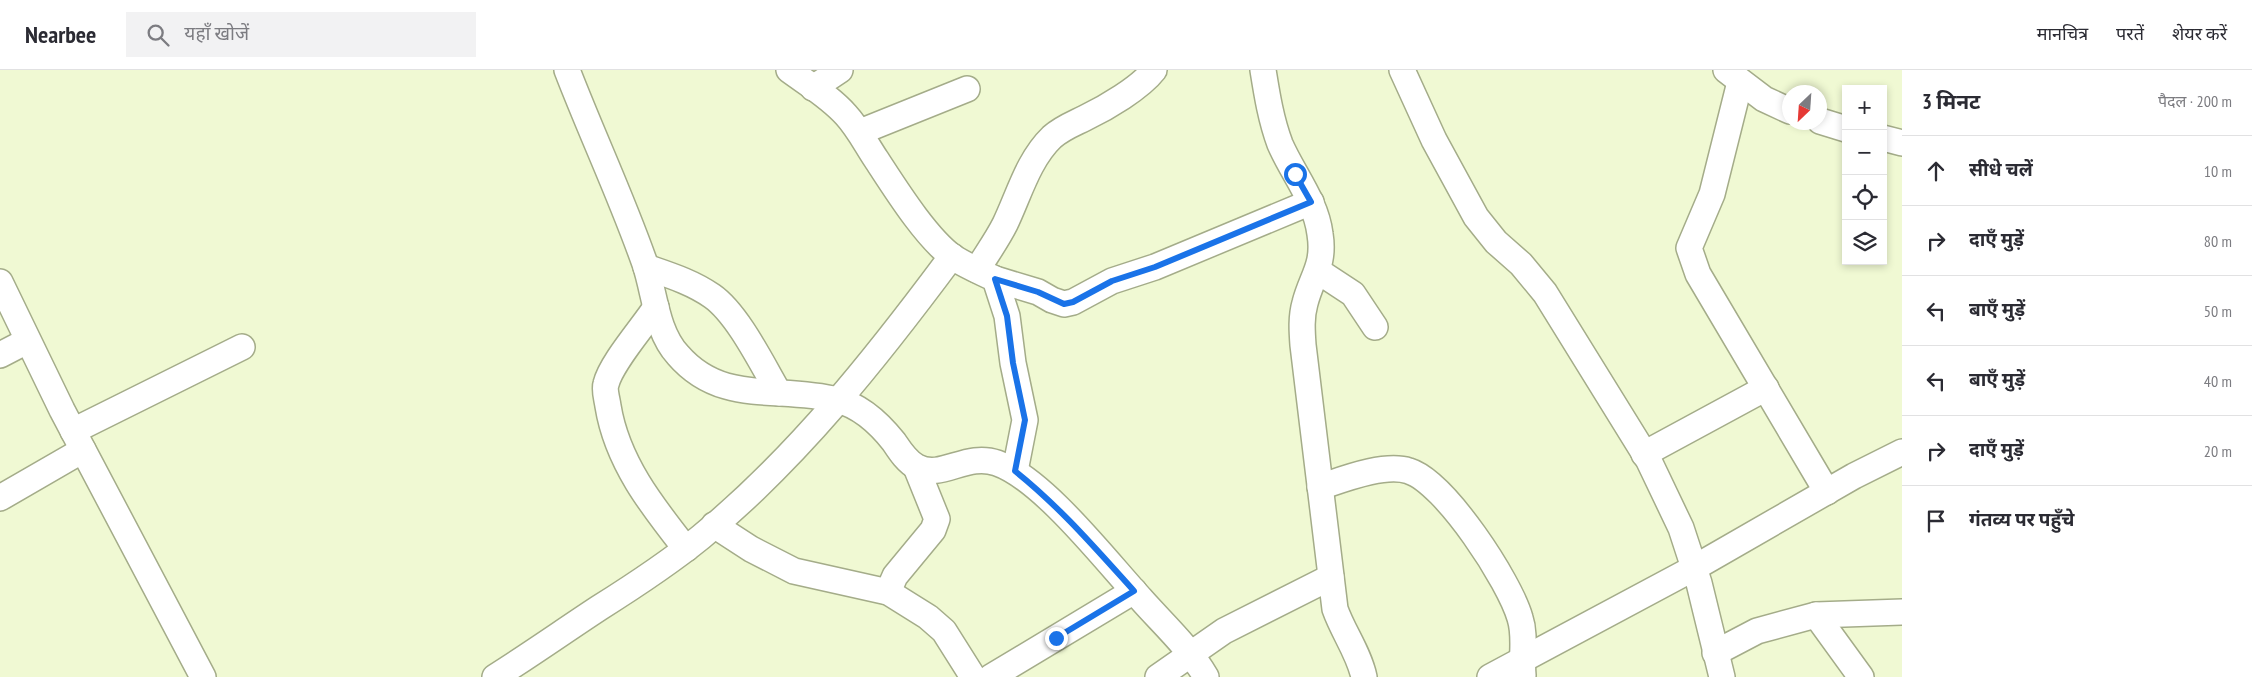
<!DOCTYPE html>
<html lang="hi">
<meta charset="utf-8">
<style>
:root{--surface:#fff;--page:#f2f2f3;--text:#2b2b33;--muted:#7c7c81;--line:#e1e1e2}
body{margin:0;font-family:"PT Sans Narrow","Noto Sans Devanagari",sans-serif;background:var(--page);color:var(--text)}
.controls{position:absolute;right:15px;top:15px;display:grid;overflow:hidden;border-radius:0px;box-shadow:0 2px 8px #0003}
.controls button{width:45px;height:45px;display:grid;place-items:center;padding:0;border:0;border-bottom:1px solid var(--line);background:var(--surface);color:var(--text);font:25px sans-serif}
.compass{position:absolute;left:1782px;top:15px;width:45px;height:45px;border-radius:50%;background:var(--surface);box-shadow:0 2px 8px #0003;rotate:205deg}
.stop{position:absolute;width:15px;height:15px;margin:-11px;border:4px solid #1a73e8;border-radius:50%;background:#fff}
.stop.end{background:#1a73e8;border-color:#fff;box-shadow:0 1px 5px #0008}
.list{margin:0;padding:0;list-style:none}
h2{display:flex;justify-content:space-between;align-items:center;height:65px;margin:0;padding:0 20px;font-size:21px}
h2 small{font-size:16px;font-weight:400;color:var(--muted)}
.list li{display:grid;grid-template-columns:32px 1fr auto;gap:15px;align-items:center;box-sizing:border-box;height:70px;padding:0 20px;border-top:1px solid var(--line)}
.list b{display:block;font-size:19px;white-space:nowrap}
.list em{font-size:16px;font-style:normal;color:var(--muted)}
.icon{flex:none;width:28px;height:28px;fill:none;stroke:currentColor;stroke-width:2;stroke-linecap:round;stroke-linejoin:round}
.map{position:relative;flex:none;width:1902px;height:607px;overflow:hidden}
header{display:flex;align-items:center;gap:30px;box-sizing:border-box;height:70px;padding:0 25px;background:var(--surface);border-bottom:1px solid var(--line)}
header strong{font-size:24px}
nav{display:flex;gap:28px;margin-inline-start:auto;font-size:18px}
.search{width:350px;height:45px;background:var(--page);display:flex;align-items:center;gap:12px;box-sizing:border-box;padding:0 18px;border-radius:0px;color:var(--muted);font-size:19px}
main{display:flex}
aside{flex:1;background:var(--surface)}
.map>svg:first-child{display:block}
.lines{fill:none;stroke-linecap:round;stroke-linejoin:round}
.minor-casing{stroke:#a4ac89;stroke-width:28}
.minor{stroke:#fff;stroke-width:25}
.route{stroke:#1a73e8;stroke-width:6}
</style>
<header>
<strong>Nearbee</strong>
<div class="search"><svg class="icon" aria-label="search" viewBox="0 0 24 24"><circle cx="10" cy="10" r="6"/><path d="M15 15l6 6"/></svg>यहाँ खोजें</div>
<nav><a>मानचित्र</a><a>परतें</a><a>शेयर करें</a></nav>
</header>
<main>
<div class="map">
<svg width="1902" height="607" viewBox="0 0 1902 607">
<rect width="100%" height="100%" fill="#f0f9d3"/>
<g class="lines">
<defs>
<g id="minor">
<path d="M567,0C592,65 622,128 645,194C655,224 656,261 678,285C722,336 779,315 837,330C861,336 879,353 894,372C900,381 907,392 917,397C942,410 966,382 997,393C1043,409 1106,491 1141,529C1163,554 1189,577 1206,607"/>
<path d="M789,0C808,14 830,27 846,45C858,58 866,74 876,89C895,118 926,168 954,188C967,196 981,202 995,209L1007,246L1013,293L1025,350L1015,401"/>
<path d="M1263,0C1267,25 1271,50 1280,74C1293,104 1316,131 1320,164C1325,195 1312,206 1305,233C1301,247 1302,261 1303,275L1335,539C1343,562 1359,583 1364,607"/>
<polyline points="1402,0 1434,70 1476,147 1496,172 1521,194 1545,223 1649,391 1681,458 1699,513 1722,607"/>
<polyline points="1726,0 1764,29 1790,41"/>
<polyline points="1740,12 1712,124 1689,178 1698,204 1827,422"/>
<polyline points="813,18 840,0"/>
<polyline points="1820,51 1846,59"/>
<polyline points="860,62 967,19"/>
<polyline points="1883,68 1902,73"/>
<path d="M646,197C669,205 692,212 712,226C738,244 763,296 779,323"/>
<path d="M977,200C986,185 997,170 1005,154C1019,125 1028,90 1052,67C1062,58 1073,54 1085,48C1106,38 1140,18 1154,0"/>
<polyline points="1318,201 1353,224 1375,257"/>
<polyline points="995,209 1038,222 1052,230 1064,234 1073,232 1112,211 1155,197 1311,132"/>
<polyline points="0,212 62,340 203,607"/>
<path d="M656,237C643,257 611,293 606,314C604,320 607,329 608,336C617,392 652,436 686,479"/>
<polyline points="0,285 27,271"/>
<polyline points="73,361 242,277"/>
<polyline points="1644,384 1766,318"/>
<path d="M1320,417C1344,409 1385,393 1409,401C1445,412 1510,512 1520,548C1526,566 1521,586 1523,605"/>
<polyline points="0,428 83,380"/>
<polyline points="714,455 751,479 794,501 888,522 928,547 944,561 973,607"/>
<polyline points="888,522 895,506 933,460 937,449 916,397"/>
<polyline points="1816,545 1861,607"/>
<polyline points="1715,583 1757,561 1816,545 1902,542"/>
<path d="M495,607C530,585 564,561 599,538C634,516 669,493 701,467C798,387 877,287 952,186"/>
<polyline points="991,607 1134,521"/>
<polyline points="1158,607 1224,561 1331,507"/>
<polyline points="1490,607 1694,498 1854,406 1902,382"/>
</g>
</defs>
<use href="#minor" class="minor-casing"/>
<use href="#minor" class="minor"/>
</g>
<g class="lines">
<path class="route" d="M1056,568L1134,521C1096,479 1059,436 1015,401L1025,350L1013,293L1007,246L995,209L1038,222L1064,234L1073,232L1112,211L1155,197L1311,132L1295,104"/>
</g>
</svg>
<div class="controls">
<button>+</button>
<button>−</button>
<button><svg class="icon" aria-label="locate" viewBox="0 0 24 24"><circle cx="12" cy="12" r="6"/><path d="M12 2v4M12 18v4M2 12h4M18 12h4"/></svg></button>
<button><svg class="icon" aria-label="layers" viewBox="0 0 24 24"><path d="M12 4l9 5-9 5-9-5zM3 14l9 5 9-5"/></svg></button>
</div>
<svg class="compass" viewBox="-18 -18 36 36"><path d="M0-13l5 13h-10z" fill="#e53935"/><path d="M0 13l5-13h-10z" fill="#7c7c81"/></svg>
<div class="stop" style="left:1295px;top:104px"></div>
<div class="stop end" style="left:1056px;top:568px"></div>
</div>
<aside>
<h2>3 मिनट<small>पैदल · 200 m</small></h2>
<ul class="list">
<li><svg class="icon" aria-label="ahead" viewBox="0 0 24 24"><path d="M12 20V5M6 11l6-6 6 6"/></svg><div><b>सीधे चलें</b></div><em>10 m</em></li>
<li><svg class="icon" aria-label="right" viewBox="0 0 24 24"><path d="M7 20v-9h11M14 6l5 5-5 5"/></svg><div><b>दाएँ मुड़ें</b></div><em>80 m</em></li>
<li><svg class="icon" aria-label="left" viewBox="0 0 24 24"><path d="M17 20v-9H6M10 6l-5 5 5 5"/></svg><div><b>बाएँ मुड़ें</b></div><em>50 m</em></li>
<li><svg class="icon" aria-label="left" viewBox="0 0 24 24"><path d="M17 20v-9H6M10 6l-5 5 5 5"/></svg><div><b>बाएँ मुड़ें</b></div><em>40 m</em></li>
<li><svg class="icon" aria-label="right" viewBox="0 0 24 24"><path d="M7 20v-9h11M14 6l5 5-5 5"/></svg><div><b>दाएँ मुड़ें</b></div><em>20 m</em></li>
<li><svg class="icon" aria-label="arrive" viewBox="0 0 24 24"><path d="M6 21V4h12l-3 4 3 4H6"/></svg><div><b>गंतव्य पर पहुँचे</b></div></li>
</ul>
</aside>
</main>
